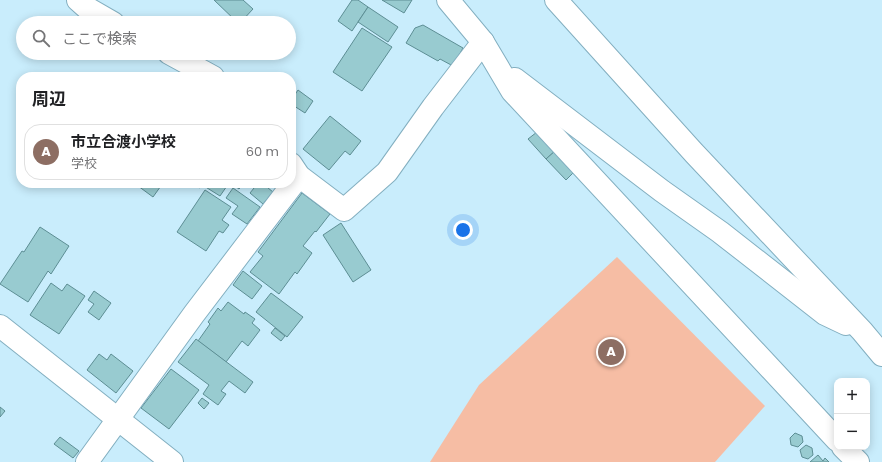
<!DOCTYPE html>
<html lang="ja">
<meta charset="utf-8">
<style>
:root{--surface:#fff;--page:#f6f6f6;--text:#202124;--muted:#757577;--line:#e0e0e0;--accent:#a54304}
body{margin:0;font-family:Poppins,"Noto Sans JP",sans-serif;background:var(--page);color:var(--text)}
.controls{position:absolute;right:12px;bottom:12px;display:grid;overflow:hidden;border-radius:8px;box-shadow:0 2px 10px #0003}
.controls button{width:36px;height:36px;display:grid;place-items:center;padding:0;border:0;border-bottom:1px solid var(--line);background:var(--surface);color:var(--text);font:20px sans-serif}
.you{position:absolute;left:463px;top:230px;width:14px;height:14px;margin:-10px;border:3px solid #fff;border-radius:50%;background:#1a73e8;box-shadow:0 0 0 6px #1a73e833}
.badge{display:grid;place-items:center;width:26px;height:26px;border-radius:50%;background:var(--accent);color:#fff;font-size:13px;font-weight:700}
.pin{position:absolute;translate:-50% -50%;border:2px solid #fff;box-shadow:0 1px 4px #0006}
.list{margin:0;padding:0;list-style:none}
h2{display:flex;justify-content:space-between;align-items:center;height:52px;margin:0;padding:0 16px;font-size:17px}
h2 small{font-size:13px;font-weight:400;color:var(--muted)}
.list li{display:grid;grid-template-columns:26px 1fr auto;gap:12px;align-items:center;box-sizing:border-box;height:56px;margin:0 8px 8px;padding:0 8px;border:1px solid var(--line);border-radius:16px}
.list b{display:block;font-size:15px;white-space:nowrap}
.list p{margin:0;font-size:13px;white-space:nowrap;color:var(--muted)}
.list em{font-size:13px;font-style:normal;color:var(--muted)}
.icon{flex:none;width:22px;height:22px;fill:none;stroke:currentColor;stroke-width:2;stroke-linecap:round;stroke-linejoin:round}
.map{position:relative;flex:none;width:882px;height:462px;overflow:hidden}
.search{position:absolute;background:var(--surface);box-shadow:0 2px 10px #0003;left:16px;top:16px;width:280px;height:44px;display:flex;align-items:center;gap:10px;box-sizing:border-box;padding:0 14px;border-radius:22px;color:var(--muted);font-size:15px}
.panel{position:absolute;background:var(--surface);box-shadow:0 2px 10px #0003;left:16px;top:72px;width:280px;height:116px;border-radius:16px}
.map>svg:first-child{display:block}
.green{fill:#f6bda4}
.building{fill:#98cbd0;stroke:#5d8e94}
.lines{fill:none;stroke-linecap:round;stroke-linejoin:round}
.minor-casing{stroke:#83afc0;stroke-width:24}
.minor{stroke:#fff;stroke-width:22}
</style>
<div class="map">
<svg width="882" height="462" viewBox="0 0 882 462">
<rect width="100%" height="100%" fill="#c9edfc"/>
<polygon class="green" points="617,257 765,406 715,462 430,462 479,385"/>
<g class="building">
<polygon points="214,0 243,0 253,9 240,23 238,23"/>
<polygon points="352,0 358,0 368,7 352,31 338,21"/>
<polygon points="382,0 412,0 404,13"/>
<polygon points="368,7 398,27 388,42 358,22"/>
<polygon points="423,25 463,48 453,66 440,59 438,61 406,43 415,28"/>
<polygon points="362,28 392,47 362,91 333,72"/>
<polygon points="298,90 313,101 305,113 291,104 291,94 294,96"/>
<polygon points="330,116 361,141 350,155 345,151 329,170 303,149"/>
<polygon points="537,132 555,151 546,159 528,139"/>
<polygon points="555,151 574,172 566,180 546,159"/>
<polygon points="134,183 163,183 153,197"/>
<polygon points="192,183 203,183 200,188"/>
<polygon points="206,183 229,183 220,196 204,186"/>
<polygon points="231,183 244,183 239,189"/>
<polygon points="258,183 262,183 273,192 263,204 250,193"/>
<polygon points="233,188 260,207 247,224 232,214 238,206 226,198"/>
<polygon points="205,190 231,207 222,220 229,225 223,233 219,231 206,251 177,232"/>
<polygon points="302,193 330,214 316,232 315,231 303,246 312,253 297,274 295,272 279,294 250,272 263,256 258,252"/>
<polygon points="341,223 371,270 353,282 323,235"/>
<polygon points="40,227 69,246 51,274 48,271 28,302 0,284 22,251 24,252"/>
<polygon points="243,271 262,286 252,299 233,285"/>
<polygon points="51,283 62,291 67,284 85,296 59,334 30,315"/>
<polygon points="94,291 111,303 99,320 88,312 94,304 88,300"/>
<polygon points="271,293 303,317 287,337 256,312"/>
<polygon points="228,302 244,314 245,312 255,319 252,323 260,330 248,346 242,341 226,362 198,341 210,324 208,322 218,308 221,311"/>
<polygon points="275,328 285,336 281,341 271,333"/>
<polygon points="196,339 253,382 245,393 229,381 221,391 226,394 218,405 203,394 209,385 178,362"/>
<polygon points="99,354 107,360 111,354 133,371 116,393 87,370"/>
<polygon points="171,369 199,390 169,429 141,408"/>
<polygon points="202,398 209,403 204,409 198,403"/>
<polygon points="0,407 5,411 0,417"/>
<polygon points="795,433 802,436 803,442 798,447 791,445 790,438"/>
<polygon points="60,437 79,451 73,458 54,444"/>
<polygon points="806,445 812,448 813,455 808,459 802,457 800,450"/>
<polygon points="818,455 823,461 825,458 829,462 810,462"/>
</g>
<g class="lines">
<defs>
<g id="minor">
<polyline points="78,0 87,8 113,23"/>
<polyline points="448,0 483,42 512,91 837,440"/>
<polyline points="556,0 694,153 862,331 882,355"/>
<polyline points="169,53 213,77"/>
<polyline points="515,79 662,191 720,232 825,314 846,324"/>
<polyline points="291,164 299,176 344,210 387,172 433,107 483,42"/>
<polyline points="0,326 172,462"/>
<polyline points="843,447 858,462"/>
<polyline points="87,462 194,314 299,176"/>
</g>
</defs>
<use href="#minor" class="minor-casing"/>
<use href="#minor" class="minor"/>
</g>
</svg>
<div class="controls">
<button>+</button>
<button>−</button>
</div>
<div class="you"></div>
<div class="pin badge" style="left:611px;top:352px;background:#8d6e63">A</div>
<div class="search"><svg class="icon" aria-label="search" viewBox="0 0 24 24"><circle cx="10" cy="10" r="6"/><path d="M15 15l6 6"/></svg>ここで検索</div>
<section class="panel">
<h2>周辺<small></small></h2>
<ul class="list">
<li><span class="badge" style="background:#8d6e63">A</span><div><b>市立合渡小学校</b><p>学校</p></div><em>60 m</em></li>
</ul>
</section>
</div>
